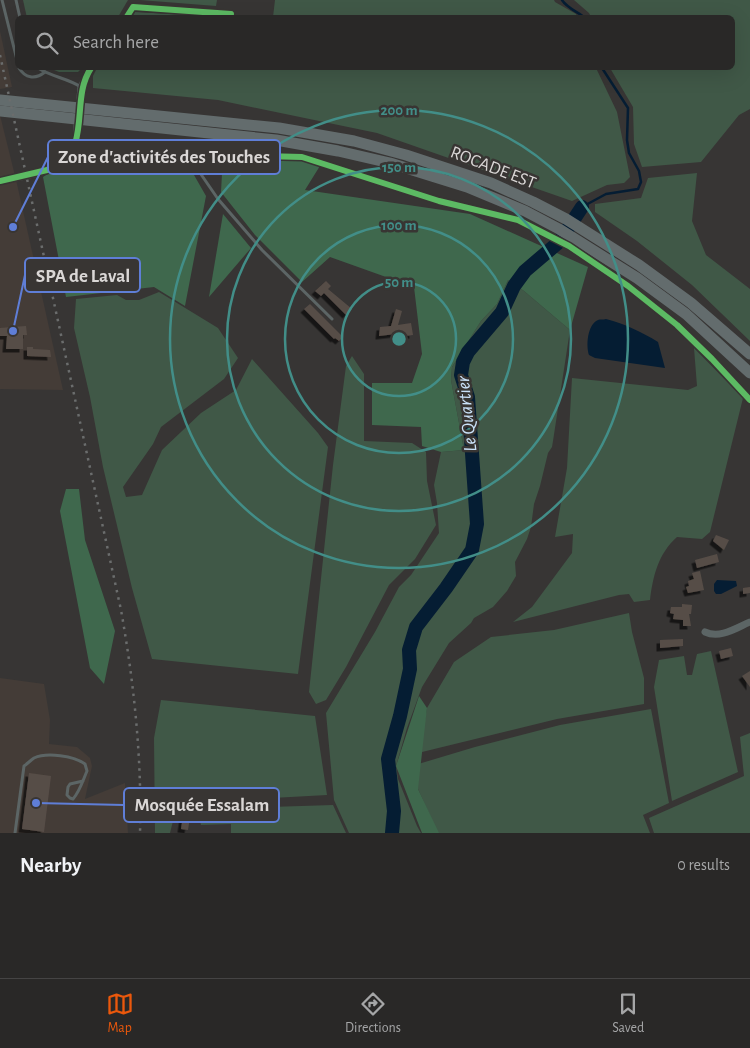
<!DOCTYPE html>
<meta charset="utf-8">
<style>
:root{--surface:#292827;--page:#31302f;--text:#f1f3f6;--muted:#a5a6a7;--line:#454444;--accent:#ea580c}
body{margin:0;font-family:"Alegreya Sans",sans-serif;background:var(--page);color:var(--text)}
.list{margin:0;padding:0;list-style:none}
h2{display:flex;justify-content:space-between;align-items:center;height:65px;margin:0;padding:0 20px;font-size:21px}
h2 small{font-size:16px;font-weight:400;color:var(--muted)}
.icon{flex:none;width:28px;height:28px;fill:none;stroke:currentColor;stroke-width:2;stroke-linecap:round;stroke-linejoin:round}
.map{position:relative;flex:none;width:750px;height:833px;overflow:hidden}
.search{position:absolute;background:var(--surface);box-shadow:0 5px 20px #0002;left:15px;right:15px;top:15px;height:55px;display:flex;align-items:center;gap:12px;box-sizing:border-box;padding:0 18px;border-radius:8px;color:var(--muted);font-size:19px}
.sheet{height:145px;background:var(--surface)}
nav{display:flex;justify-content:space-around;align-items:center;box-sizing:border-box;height:70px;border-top:1px solid var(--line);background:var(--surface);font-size:14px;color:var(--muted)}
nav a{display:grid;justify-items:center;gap:2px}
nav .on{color:var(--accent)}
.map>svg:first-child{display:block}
.built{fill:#443c37}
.green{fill:#405847}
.forest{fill:#3f684d}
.water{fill:#051d33}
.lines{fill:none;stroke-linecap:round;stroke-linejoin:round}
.stream{stroke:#051d33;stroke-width:2.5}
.river{stroke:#051d33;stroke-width:14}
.building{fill:#574d47;filter:url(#shadow)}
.lane{stroke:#5c6565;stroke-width:3}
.street{stroke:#5c6565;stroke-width:7}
.primary{stroke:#636c6d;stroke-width:11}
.rail{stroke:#6b6d6d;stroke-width:2.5;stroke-dasharray:2.5 5;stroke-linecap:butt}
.cycleway-casing{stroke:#383533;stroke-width:9}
.cycleway{stroke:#5cba63;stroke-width:6}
.ring{fill:none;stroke:#428e88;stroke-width:2.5}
.labels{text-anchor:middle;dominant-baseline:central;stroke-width:5;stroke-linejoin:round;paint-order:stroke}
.street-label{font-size:18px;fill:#dad7d6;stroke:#383533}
.water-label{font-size:19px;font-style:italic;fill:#cae2fa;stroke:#383533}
.centre{fill:#428e88;stroke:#383533;stroke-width:2.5}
.ring-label{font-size:15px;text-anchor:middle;font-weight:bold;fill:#428e88;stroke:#383533;stroke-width:5;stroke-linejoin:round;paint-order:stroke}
.leader{fill:none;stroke:#5f7ed7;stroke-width:2}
.callout-dot{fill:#5f7ed7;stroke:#383533;stroke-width:2}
.callout{fill:#383533;stroke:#5f7ed7;stroke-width:2}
.callout-label{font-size:19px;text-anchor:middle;font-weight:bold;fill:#dad7d6}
</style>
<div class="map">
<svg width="750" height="833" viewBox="0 0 750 833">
<defs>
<filter id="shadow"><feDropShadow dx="-3.5" dy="3.5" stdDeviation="0" flood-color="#0009"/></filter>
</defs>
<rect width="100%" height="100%" fill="#373534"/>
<g class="built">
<polygon points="0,31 12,87 0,89"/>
<polygon points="0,115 17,184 63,390 0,389"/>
<polygon points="0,678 44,684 50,720 49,744 77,747 90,758 92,766 85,799 125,783 128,833 0,833"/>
</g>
<g class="green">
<polygon points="23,0 128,0 118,17 27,18"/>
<polygon points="140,0 217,0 216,6"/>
<polygon points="275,0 554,0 555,2 576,14 577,17 273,17"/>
<polygon points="574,0 750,0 750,109 739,115 701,162 642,167 634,144 633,107 610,68 732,68 732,18 591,17 589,13"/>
<polygon points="135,12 222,17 132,17"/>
<polygon points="49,68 82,68 78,72 59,72"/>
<polygon points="97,68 596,68 617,112 630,177 624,183 607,185 572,201 377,133 218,100 93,88 93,76"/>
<polygon points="697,173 692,221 706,255 750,289 750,341 692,285 637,241 595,212 595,204 641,198 648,178"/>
<polygon points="508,280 524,291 570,330 553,441 552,447 548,453 540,486 534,504 531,527 527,539 515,562 516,576 507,591 493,607 474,618 471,623 449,643 422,687 407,728 396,766 398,779 417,826 421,833 349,833 334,800 326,713 375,632 399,587 411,575 439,533 437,503 434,485 441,452 464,450 451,380 452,367 481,321 497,304"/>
<polygon points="159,292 218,328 238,358 224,379 161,427 153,444 123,487 126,497 142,495 162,450 201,413 236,390 252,359 318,433 328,447 298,674 152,659 132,588 103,467 90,397 74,328 76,299 117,295 126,300 139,300"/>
<path d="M694,348L743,398L710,532L702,539L677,537C658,554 653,576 650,600L634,602L629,594L619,595L513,622L532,607L572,553L573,534L555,537L567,468L572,378L688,390L697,386Z"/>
<polygon points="352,356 364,374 364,441 412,443 426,452 427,481 436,525 415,559 389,585 346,667 326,700 316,704 309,692 333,465 346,366"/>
<polygon points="629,613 632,632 644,678 644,704 557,719 422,752 421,743 427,708 454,662 491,637 554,630"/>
<polygon points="711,651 738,772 672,801 654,687 659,660 684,656 687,675 692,675 697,654"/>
<polygon points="161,700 315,716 327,795 236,800 237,808 333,805 346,833 231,833 231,824 201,825 198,812 177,805 170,833 155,833 154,738"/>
<polygon points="651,709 669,803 643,815 650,833 438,833 418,789 415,765 475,747 560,725"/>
<polygon points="750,733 750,833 654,833 649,818 744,776 740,737"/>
</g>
<g class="forest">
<polygon points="87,149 166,151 181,160 194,175 206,196 185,306 154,287 66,297 43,177"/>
<polygon points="223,155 323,161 305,190 470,214 588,267 570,330 524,291 508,280 497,304 481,321 452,367 451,380 464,450 441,452 422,446 421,427 372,425 372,383 412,383 422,354 414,287 330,257 302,282 255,235 221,192"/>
<polygon points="223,214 251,248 209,297"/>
<polygon points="66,489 79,489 85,540 115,631 104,684 90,668 60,511"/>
<polygon points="419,696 427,708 418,789 439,833 422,833 396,766"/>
</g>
<g class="water">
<path d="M606,319C625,324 642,332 658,342L665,368L595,358L589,355C586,346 587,325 598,320C600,319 603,320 606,319Z"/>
<polygon points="717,580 736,581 737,586 721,594 716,594 714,591 714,584"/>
</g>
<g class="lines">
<g class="stream">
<path d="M562,0C567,8 578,12 585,18"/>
<polyline points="582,207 606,194 638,189 641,182 639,171 629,153 627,140 628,108 602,68"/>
</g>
<polyline class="river" points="392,833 394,811 388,759 400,716 410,669 409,650 416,627 446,588 472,550 477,524 468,397 461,375 463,362 468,352 502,312 514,286 525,271 559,242 582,207"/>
</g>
<g class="building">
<polygon points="326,281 331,286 328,289 352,309 346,315 324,293 321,296 315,291"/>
<polygon points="310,304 343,337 339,341 335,338 334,339 304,309"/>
<polygon points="396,309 402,311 398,325 411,323 413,335 405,336 404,333 379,336 380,327 391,326"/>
<polygon points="26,326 27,335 23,335 23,349 6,349 7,336 0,336 0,328"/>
<polygon points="27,347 33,347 33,349 50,350 51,357 27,356"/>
<polygon points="716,535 729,540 724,550 713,541"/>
<polygon points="717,554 719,562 697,568 695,560"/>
<polygon points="700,571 704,590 688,593 686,587 689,586 688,581 694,579 692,573"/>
<polygon points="750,587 750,593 743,594 743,588"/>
<polygon points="682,604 692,605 691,614 689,614 691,626 683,626 683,620 673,619 674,614 670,613 671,607 682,607"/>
<polygon points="683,639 683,646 660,648 660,640"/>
<polygon points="731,648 733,656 721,659 719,651"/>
<polygon points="750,671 750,687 742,676"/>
<polygon points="29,773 51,776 44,832 22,829"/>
<polygon points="183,816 190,817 188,830 181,829"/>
</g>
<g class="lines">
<g class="lane">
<polyline points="2,0 18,64"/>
<polyline points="16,0 20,18"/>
<path d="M19,68C25,78 35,80 45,72"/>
<path d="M38,68C52,77 67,78 81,87"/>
<polyline points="76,144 90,143 165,147 186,158 198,170 218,199 262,250 332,319"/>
<path d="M15,833L24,766C27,764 31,760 34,758C47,752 74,756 85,764L87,771C83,780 80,791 73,799L70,798L67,795L68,787L70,784L83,781"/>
</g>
<g class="street">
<polyline points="126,18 133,7 231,14"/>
<polyline points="80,98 81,87 91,68"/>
<path d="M0,181C24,176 65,173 75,145C77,139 77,132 77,126"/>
<path d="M705,632C720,639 736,628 750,622"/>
</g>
<g class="primary">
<polyline points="0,100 279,128 354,141 406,155 491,183 533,202 566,219 639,265 691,303 750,354"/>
<polyline points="0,111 276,140 338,151 390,163 467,187 525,211 559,229 637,278 686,314 750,373"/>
</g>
<path class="rail" d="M0,55L121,610C134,683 142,758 140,833"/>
<defs>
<g id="cycleway">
<polyline points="126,18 133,7 231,14"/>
<polyline points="165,147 218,155 302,157 439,201 518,220 569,246 628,286 677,325 712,359 750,400"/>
<path d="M0,181L47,170C58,165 72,156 75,144C83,118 76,91 91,68"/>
</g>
</defs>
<use href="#cycleway" class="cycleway-casing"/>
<use href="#cycleway" class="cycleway"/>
</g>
<g class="ring">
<circle cx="399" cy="339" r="57"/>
<circle cx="399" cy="339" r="114"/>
<circle cx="399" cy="339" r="172"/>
<circle cx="399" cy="339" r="229"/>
</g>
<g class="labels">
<g class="street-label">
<text transform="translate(493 168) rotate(21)">ROCADE EST</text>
</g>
<g class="water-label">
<text transform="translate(467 414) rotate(-96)">Le Quartier</text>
</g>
</g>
<circle cx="399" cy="339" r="8" class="centre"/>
<g class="ring-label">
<text x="399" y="115">200 m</text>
<text x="399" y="172">150 m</text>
<text x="399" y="230">100 m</text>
<text x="399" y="287">50 m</text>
</g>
<path class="leader" d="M13 227L48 157M13 331L25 275M36 803L124 805"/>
<g class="callout-dot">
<circle cx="13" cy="227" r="5"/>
<circle cx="13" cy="331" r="5"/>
<circle cx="36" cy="803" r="5"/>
</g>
<g class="callout">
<rect x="48" y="140" width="232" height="34" rx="5"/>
<rect x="25" y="258" width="115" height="34" rx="5"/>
<rect x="124" y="788" width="155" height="34" rx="5"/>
</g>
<g class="callout-label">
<text x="164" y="163">Zone d'activités des Touches</text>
<text x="83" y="282">SPA de Laval</text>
<text x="202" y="811">Mosquée Essalam</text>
</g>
</svg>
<div class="search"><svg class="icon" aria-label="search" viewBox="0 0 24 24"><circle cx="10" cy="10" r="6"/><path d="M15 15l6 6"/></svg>Search here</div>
</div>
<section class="sheet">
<h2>Nearby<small>0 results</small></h2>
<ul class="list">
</ul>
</section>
<nav>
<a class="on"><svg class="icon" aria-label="map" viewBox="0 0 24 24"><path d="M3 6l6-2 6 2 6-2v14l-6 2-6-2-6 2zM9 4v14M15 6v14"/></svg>Map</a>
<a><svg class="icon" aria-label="directions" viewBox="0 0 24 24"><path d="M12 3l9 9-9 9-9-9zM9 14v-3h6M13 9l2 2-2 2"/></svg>Directions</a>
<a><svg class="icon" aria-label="saved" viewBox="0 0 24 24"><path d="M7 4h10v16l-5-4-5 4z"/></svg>Saved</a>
</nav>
